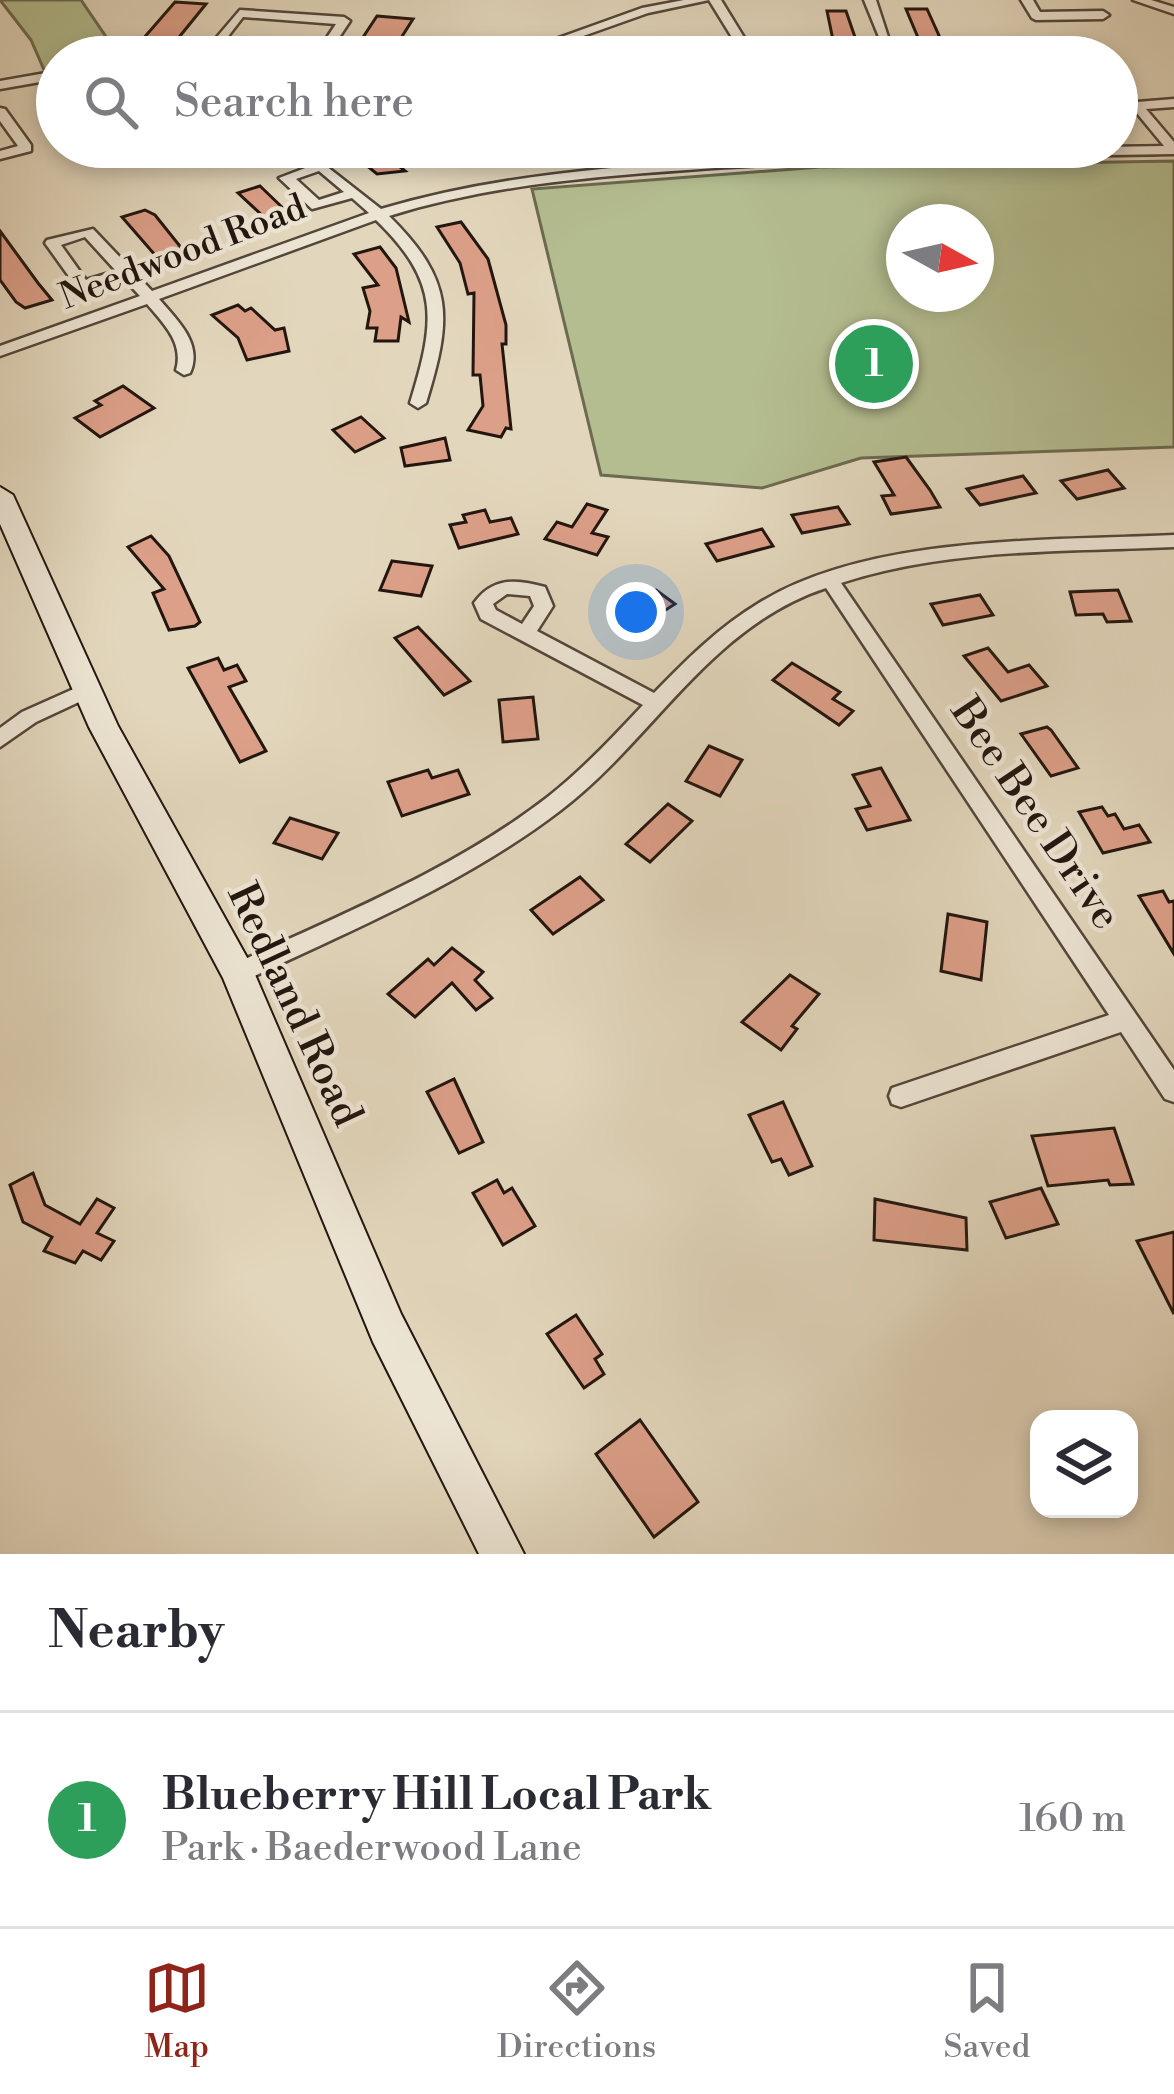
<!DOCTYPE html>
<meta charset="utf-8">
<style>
:root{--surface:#fff;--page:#f7f7f7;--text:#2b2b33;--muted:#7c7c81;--line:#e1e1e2;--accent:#8f2418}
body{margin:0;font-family:"Libre Bodoni",serif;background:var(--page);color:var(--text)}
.controls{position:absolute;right:36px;bottom:36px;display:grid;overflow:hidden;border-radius:24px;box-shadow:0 6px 18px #0003}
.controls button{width:108px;height:108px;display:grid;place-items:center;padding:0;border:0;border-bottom:3px solid var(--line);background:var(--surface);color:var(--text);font:60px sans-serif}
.compass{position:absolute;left:886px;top:204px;width:108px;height:108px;border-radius:50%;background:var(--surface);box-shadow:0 6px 18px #0003;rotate:98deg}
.you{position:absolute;left:636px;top:612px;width:42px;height:42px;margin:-30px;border:9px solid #fff;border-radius:50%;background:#1a73e8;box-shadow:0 0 0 18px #1a73e833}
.badge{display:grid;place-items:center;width:78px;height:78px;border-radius:50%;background:var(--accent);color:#fff;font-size:39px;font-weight:700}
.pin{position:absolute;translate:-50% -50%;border:6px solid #fff;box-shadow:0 3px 12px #0006}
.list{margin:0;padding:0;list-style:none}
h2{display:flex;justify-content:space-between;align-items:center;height:156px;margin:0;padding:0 48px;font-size:51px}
h2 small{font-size:39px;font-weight:400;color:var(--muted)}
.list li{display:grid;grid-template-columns:78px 1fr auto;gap:36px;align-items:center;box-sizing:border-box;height:216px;padding:0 48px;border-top:3px solid var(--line)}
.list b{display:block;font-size:45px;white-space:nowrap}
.list p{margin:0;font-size:39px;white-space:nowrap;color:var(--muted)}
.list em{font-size:39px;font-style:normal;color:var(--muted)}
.icon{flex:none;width:66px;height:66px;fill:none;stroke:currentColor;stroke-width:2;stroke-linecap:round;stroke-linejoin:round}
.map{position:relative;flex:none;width:1174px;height:1554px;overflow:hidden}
.search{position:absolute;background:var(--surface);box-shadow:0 6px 18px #0003;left:36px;right:36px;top:36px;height:132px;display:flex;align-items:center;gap:30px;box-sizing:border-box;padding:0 42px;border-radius:66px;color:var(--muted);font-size:45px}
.sheet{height:372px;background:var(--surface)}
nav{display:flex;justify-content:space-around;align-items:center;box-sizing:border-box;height:168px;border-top:3px solid var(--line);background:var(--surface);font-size:33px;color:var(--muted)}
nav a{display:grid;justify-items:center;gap:6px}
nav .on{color:var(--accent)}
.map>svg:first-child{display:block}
.green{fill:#b4bd90;stroke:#6c6a50;stroke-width:3;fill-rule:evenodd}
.building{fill:#dc9f88;stroke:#23160f;stroke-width:3}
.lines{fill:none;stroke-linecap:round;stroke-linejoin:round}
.street-casing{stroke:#53463a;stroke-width:5}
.secondary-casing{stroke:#23160f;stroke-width:4}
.street{fill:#ece4d3;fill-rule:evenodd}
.secondary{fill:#ece4d3;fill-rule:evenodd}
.labels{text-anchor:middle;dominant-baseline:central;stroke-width:9;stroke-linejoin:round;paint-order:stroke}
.far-street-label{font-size:36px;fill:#23160f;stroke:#ece4d3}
.street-label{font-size:42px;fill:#23160f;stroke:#ece4d3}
</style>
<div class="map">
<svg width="1174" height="1554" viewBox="0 0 1174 1554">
<rect width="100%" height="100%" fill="#e2d6bc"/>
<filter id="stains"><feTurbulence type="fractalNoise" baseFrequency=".00167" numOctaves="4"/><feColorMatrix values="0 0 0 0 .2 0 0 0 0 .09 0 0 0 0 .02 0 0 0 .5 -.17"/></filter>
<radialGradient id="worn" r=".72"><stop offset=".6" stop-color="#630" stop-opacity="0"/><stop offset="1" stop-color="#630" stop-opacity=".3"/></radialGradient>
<g class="green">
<polygon points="0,0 81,0 115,50 109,57 57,57 57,70 45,72 31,40"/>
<path d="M1174,161V447L861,458L762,488L601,475L532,189L820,167ZM976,222V294H904V222Z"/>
</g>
<g class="building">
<polygon points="175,2 206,4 167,52 129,55"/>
<polygon points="906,9 927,9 941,40 919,40"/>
<polygon points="827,11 846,11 857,43 833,40"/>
<polygon points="377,16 413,19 389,57 350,57"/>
<polygon points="344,147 376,147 405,171 377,174"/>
<polygon points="433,147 493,147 493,159 441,166"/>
<polygon points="260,186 285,210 264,217 238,193"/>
<polygon points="145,210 155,215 187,255 162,263 122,217"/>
<polygon points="461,222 488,259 506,325 506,344 502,344 511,429 506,428 501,437 468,430 483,406 480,375 473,375 474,293 468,294 460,263 437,227"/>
<polygon points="0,231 38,283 52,300 25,308 16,302 0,280"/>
<polygon points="380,247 396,268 409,322 401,317 398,341 375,341 377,328 367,328 370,311 363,288 378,285 354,254"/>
<polygon points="238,305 245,311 251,308 275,330 284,328 289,351 247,360 238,338 212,315"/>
<polygon points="123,386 154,408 100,437 75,418 101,405 95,401"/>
<polygon points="361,417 384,438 355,452 333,430"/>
<polygon points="445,438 450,460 405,466 401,448"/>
<polygon points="906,457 930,490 940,507 891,514 882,496 894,495 874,462"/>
<polygon points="1108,470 1124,488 1077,499 1061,481"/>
<polygon points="1023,476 1036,493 980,505 967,489"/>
<polygon points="587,504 607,510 592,533 608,537 597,555 545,539 557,522 572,527"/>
<polygon points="838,507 849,524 802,533 792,515"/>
<polygon points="485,510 490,522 511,518 518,534 459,548 450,525 466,522 463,515"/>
<polygon points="762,529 773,546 717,561 706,544"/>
<polygon points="151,536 169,556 200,622 195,626 169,630 153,593 164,589 128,547"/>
<polygon points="392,561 432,566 421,596 380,590"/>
<polygon points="656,590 675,604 636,629 617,615"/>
<polygon points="1118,590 1131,621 1107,622 1103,614 1076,615 1070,592"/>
<polygon points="980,595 993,615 943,625 931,604"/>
<polygon points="418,627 470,681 444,695 395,638"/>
<polygon points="988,648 1008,672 1029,665 1047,686 1001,701 964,656"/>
<polygon points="218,658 224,670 237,665 246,681 229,687 266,751 240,762 188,668"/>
<polygon points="792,663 840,692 833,699 853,711 839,725 773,680"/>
<polygon points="533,697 538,739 503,742 499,700"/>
<polygon points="1047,727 1051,730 1078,768 1051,776 1021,734"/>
<polygon points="709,746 742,760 720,796 686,781"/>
<polygon points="881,768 910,820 867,830 856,809 870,806 853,775"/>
<polygon points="428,770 432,778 458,770 469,794 402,816 388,782"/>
<polygon points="668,804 692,821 650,862 626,844"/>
<polygon points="1102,807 1108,816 1115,814 1124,829 1139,825 1150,842 1103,853 1079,812"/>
<polygon points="290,818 338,833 322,859 274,843"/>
<polygon points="580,877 603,900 553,934 531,910"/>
<polygon points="1163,891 1169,902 1174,901 1174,954 1139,896"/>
<polygon points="948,914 987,922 981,980 941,971"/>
<polygon points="452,948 483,972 475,980 492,998 476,1010 452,983 415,1017 388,994 428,959 434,965"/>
<polygon points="790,975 819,994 792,1026 797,1029 781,1050 742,1022"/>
<polygon points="454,1079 483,1142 459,1153 427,1092"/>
<polygon points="783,1102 812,1166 789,1175 781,1159 772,1162 749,1115"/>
<polygon points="1114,1128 1133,1184 1110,1185 1108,1180 1048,1186 1032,1136"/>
<polygon points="33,1173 45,1205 80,1224 97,1199 114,1208 97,1233 114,1241 101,1260 83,1251 75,1263 44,1251 52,1237 23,1222 10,1185"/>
<polygon points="497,1180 504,1193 512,1188 535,1226 503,1245 473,1193"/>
<polygon points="1041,1188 1058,1224 1006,1238 990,1202"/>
<polygon points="875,1199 966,1218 967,1250 874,1240"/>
<polygon points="1174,1232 1174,1314 1137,1241"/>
<polygon points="576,1315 602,1354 595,1359 604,1374 584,1388 547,1334"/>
<polygon points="640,1420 698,1502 654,1537 596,1454"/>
</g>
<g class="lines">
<defs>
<g id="street">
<polygon points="684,0 721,0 748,44 746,47 738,47 709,0 648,13 524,57 506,57 642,8"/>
<polygon points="864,0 876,0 889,40 879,37"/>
<polygon points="1021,0 1033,0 1040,12 1103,11 1109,15 1103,19 1036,20 1032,18"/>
<polygon points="1133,0 1151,0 1174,7 1174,14"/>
<polygon points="240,10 344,17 350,21 326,57 314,57 336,24 243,17 219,48 280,53 286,57 200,57"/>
<polygon points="57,71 57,79 0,89 0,81"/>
<path d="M1174,99V107L1146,109L1174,142V154C1012,157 849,158 687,170C586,177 486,186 389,216C455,281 452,318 426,403L418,408L410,403C435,321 441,283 376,220L159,299C178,321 203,344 190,373L184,375L176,370C184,343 164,324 147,304L0,356V346L140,296L123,278L78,289L45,243L47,240L93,229L152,291L369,213L352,198L312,209L279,178L321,162L381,209C485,178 589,169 697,161C852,150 1008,149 1164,146L1131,106L1137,102ZM319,171L344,192L319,200L296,179ZM85,237L116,271L86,280L61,245Z"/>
<polygon points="0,108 5,109 31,145 31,151 0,159 0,151 18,146 0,121"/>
<path d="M1174,535V547C1064,552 947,548 841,583L1174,1070V1102L1165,1099L1121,1032L901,1107L892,1104L889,1096L892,1088L1109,1015L826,588C710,626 653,740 561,810C466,883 354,929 246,980L238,983L230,980L226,973L230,966C339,915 454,870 549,796C583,769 613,737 643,705L481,619L474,603C493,577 516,579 545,587L553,606L537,631L654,693C686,660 719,627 759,603C869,535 1047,541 1174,535ZM507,594L530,596L534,606L522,624L496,610L493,604Z"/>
<polygon points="87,683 94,685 97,690 94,695 36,722 0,747 0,728 22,712"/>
</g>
<polygon id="secondary" points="0,487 13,495 118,726 250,963 401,1314 524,1554 479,1554 373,1342 223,978 89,727 0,524"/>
</defs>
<use href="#street" class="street-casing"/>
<use href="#secondary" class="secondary-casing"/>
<use href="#street" class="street"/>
<use href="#secondary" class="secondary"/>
</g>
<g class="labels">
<g class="far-street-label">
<text transform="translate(183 253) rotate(-21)">Needwood Road</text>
</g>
<g class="street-label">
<text transform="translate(1035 814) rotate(56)">Bee Bee Drive</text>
<text transform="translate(294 1005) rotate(65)">Redland Road</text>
</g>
</g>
<rect width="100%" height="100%" filter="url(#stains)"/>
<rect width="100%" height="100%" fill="url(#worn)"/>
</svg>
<div class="controls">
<button><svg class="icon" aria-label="layers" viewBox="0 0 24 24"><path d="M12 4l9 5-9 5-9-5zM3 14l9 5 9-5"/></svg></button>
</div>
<svg class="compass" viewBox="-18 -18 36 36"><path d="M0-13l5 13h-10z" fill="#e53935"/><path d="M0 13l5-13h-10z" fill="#7c7c81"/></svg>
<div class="you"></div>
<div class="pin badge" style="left:874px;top:364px;background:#2e9e5b">1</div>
<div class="search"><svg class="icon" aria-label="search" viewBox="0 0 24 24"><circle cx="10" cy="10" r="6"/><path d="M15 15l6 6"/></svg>Search here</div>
</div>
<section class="sheet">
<h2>Nearby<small></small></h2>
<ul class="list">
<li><span class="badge" style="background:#2e9e5b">1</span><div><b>Blueberry Hill Local Park</b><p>Park · Baederwood Lane</p></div><em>160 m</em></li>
</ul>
</section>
<nav>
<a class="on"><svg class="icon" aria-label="map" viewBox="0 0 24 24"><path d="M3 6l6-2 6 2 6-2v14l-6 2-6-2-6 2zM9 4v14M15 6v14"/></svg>Map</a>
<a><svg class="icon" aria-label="directions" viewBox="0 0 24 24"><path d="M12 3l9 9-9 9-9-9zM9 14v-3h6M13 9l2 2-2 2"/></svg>Directions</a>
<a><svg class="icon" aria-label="saved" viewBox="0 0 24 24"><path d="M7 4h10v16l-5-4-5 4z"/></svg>Saved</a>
</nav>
